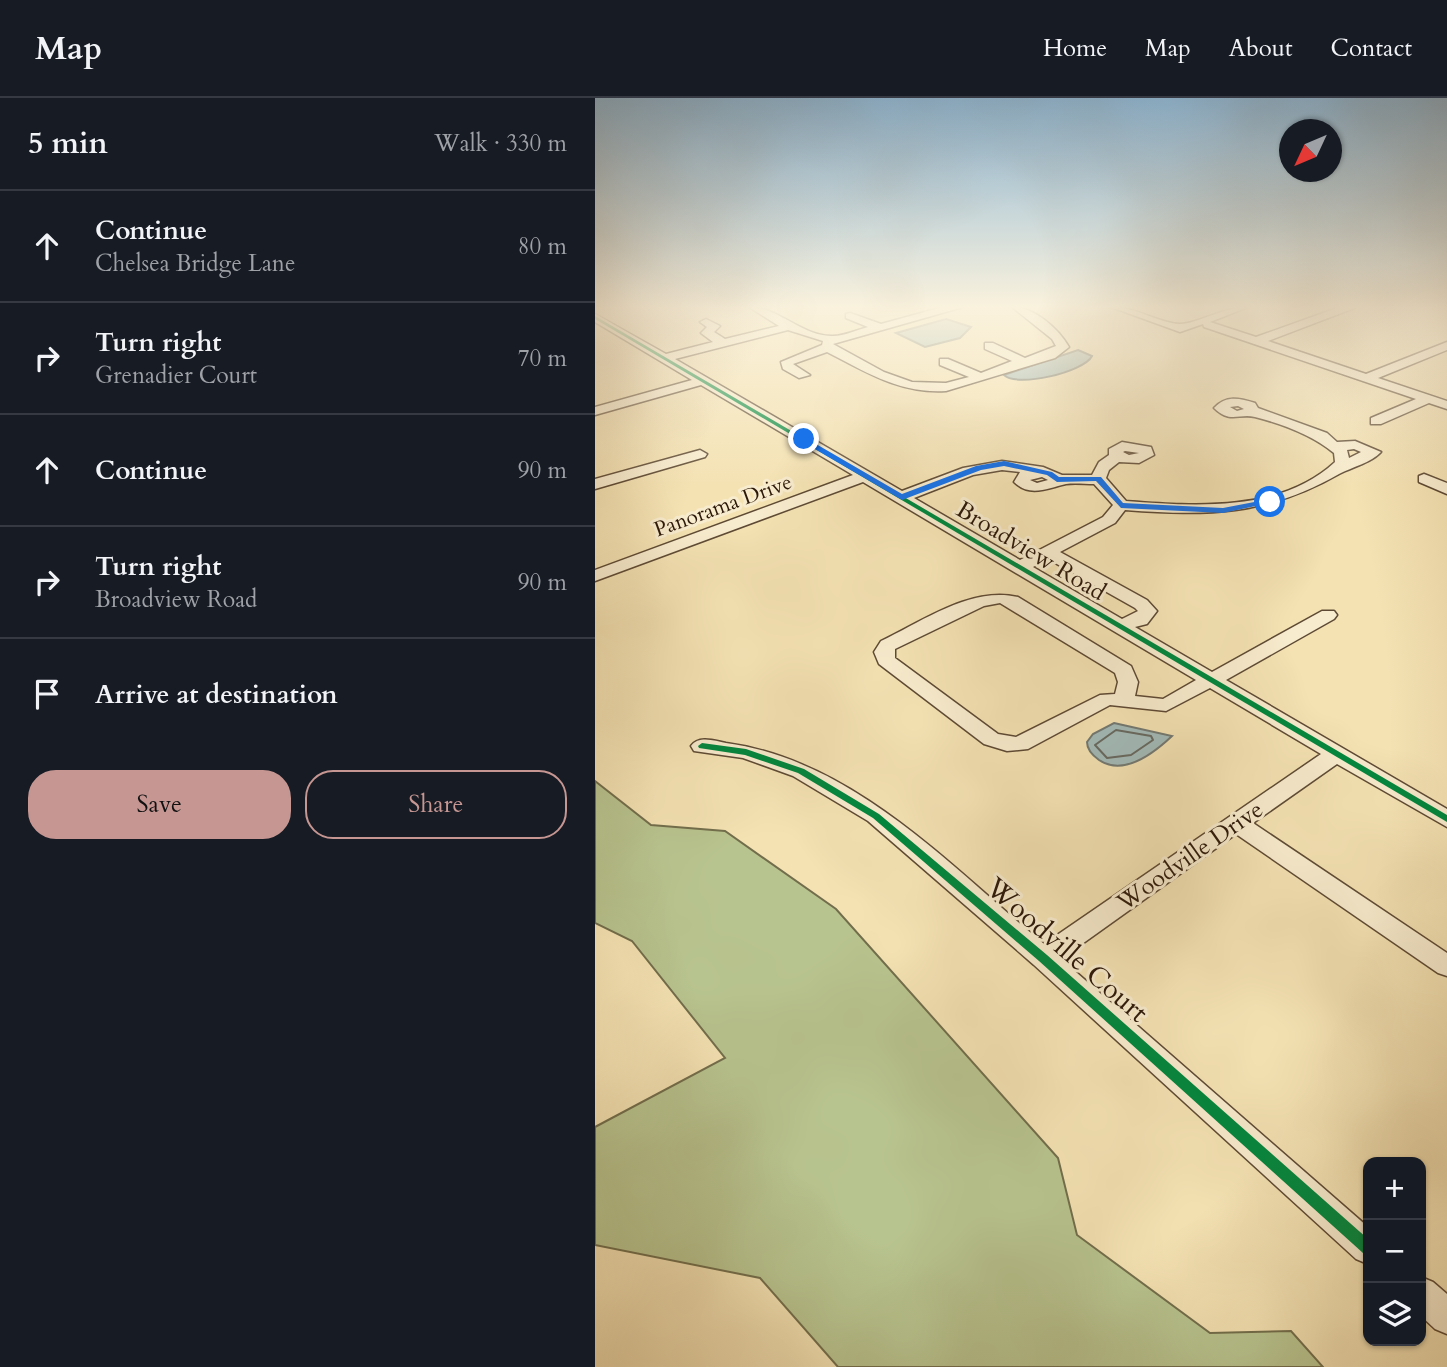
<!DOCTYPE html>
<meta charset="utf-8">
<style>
:root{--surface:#171b24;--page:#242831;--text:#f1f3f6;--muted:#9ea1a6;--line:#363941;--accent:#c59692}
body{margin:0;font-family:Cardo,serif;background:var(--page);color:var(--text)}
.controls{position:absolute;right:21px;bottom:21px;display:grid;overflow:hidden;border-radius:14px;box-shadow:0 2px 5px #0004}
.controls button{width:63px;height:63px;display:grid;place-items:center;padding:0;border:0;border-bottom:2px solid var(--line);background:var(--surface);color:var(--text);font:35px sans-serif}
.compass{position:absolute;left:684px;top:21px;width:63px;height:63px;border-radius:50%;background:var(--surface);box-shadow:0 2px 5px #0004;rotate:226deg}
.stop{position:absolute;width:21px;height:21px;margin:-16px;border:5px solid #1a73e8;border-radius:50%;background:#fff}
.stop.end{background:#1a73e8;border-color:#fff;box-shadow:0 2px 7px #0008}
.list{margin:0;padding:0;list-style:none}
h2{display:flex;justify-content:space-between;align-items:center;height:91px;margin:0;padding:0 28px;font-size:30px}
h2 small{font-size:23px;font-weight:400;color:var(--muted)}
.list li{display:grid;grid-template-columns:46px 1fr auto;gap:21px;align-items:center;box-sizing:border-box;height:112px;padding:0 28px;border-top:2px solid var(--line)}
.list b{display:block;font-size:26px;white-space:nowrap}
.list p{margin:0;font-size:23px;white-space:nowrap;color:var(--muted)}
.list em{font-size:23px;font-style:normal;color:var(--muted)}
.actions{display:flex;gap:14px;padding:21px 28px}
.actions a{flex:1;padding:16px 0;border:2px solid var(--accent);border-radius:28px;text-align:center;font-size:24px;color:var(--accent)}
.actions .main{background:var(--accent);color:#111}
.icon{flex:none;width:38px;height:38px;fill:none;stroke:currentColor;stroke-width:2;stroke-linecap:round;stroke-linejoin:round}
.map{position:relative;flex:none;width:852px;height:1269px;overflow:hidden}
header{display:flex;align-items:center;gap:42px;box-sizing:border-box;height:98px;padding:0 35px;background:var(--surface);border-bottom:2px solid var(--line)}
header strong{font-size:33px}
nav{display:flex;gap:38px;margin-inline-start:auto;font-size:24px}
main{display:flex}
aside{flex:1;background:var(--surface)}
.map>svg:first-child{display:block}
.green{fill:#b8c48f;stroke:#726e4c;stroke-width:2}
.water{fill:#a2bab8;stroke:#737972;stroke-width:2}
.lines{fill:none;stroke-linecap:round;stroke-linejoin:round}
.shore{stroke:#676960;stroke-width:2}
.minor-casing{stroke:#5e4a34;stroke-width:3}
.minor{fill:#f8ecce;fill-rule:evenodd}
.cycleway-casing{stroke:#f8ecce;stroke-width:4}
.cycleway{fill:#00873e;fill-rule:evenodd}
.route{fill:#1a73e8}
.labels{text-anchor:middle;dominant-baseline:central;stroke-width:6;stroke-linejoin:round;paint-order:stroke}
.far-street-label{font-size:21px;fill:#2c1809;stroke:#f8ecce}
.street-label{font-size:24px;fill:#2c1809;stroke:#f8ecce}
.near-street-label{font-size:28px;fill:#2c1809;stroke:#f8ecce}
</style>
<header>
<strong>Map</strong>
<nav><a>Home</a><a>Map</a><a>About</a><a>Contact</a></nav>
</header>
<main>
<aside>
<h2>5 min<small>Walk · 330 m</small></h2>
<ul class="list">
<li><svg class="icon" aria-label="ahead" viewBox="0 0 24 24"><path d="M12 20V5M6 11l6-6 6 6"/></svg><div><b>Continue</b><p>Chelsea Bridge Lane</p></div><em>80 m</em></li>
<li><svg class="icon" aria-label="right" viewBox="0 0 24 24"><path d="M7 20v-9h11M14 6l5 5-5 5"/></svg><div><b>Turn right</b><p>Grenadier Court</p></div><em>70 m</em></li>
<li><svg class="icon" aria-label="ahead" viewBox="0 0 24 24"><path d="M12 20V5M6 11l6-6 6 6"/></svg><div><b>Continue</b></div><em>90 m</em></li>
<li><svg class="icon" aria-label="right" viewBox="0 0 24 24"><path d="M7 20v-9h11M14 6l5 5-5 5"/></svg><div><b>Turn right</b><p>Broadview Road</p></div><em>90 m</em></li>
<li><svg class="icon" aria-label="arrive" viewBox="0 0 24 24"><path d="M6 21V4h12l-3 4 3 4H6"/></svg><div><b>Arrive at destination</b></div></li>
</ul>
<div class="actions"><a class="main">Save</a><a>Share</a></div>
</aside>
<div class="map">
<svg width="852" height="1269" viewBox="0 0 852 1269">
<rect width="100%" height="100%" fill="#f4e2b3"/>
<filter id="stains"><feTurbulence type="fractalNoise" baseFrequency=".00286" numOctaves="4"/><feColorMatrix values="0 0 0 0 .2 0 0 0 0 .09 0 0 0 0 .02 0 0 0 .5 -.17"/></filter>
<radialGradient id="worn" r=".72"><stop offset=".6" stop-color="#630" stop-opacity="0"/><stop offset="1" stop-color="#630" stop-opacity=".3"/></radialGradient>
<polygon class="green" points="0,683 56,727 130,733 241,811 463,1060 482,1137 615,1235 696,1233 728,1269 243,1269 165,1180 0,1147 0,1029 130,960 37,843 0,825"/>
<g class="water">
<polygon points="351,221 376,229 365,240 330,249 301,235"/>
<path d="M483,252L497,258C489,274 422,290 409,277Z"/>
<path d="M519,625L577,638C558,656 528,678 504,662C497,657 492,652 492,644L498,636Z"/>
</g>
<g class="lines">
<polygon class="shore" points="521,632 556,638 558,642 536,657 512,660 500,647"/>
<defs>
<g id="minor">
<path d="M154,209C183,209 205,237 236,238C247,239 262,232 273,229L251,220V216L255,215L286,226L348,209H368L238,246L289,274L317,284L351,285L374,279L345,267V261H353L386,275L417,263L390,251V245H398L430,260L461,248L457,241L417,209C439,209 463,230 474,249L460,260L351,293C305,296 271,274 232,254L198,266L215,277L204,280L188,271L186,264L227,247L228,243L193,232L80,261L307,393L368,370L407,363L448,369L467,377H497L504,364L514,357V351L527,344L556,349L559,357L544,365L524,364L514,372L511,380L531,403C599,408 685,415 740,364L739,355C717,337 687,326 660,319C644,315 635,326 619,310C631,297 644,300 660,305L663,310L732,335L742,344L760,343L786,354C776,365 757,369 744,376C671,418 612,418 530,412L520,425L465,454L552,502L562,513L552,526L540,529L617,574L727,513H739L742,517L739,521L631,582L852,711V729L742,666L658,725L852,855V878L843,875L641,736L466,861L773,1129V1166L761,1161L439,867L273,723L198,678L148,660L99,653L96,648C104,637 120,643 131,645C258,662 355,768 449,846L726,656L615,590L571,613L515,607L433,651L412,653L389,646L284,566L279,554L286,543C328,523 376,488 423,499L536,568L543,584L540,598L568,601L601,582L268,384L0,483V472L258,377L106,287L0,317V309L97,282L0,224V216L71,256L118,244L106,235L112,229L105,224L111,221L125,228L119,234L130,241L184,228ZM643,308L649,311L642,313L635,309ZM759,351L766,354L754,360L752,352ZM530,353L544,355L534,357L528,354ZM407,372L425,374L419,384C435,400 453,390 471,386C479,385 490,386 499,386L518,407L508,419L425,462L319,400L378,377ZM447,379L453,382L442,385L435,382ZM453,461L540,510L543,513L527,521L438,469ZM405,505L520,575L523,584L520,596L505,597L421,639L403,636L300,560V551L389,508Z"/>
<path d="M516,209C542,209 563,225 585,226C602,226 628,209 653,209L615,224L661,239L745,209H762L673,243L771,276L852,244V252L783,280L852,303V311L834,305L786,326H776V320L821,301L609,229L608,226L585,234Z"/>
<polygon points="105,352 112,356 110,359 0,391 0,381"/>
<polygon points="829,376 852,385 852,396 824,384 824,378"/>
<polygon points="826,1179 838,1184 852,1196 852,1236 840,1231 826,1218"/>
</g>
</defs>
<use href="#minor" class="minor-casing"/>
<use href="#minor" class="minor"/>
<defs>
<g id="cycleway">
<polygon points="0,218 852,717 852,724 0,221"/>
<polygon points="107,645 151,651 209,671 284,716 452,857 773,1141 773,1156 768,1155 444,863 278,720 203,675 150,657 104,650 103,648"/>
</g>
</defs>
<use href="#cycleway" class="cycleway-casing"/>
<use href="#cycleway" class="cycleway"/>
</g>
<linearGradient id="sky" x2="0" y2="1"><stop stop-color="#8cb6d5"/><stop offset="0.54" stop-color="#faf2dd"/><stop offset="1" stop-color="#faf2dd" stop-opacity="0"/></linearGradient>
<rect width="852" height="387" fill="url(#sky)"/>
<polygon class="route" points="209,339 307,396 381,368 409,363 457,374 464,379 506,379 528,405 628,410 675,401 679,404 628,415 526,410 501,383 462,384 452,377 409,368 386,372 307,402 206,343"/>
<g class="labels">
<g class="far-street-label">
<text transform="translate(128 408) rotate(-20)">Panorama Drive</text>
</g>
<g class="street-label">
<text transform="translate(436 453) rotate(31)">Broadview Road</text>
<text transform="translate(595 758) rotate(-35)">Woodville Drive</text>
</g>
<g class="near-street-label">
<text transform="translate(472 852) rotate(41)">Woodville Court</text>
</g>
</g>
<rect width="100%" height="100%" filter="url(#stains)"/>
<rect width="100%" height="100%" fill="url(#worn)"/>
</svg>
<div class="controls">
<button>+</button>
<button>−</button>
<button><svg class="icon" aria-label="layers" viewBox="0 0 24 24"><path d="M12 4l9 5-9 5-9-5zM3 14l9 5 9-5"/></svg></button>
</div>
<svg class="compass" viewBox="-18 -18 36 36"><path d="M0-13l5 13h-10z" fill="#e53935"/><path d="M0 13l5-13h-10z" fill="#9ea1a6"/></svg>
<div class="stop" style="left:675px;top:404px"></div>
<div class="stop end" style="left:209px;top:341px"></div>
</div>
</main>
